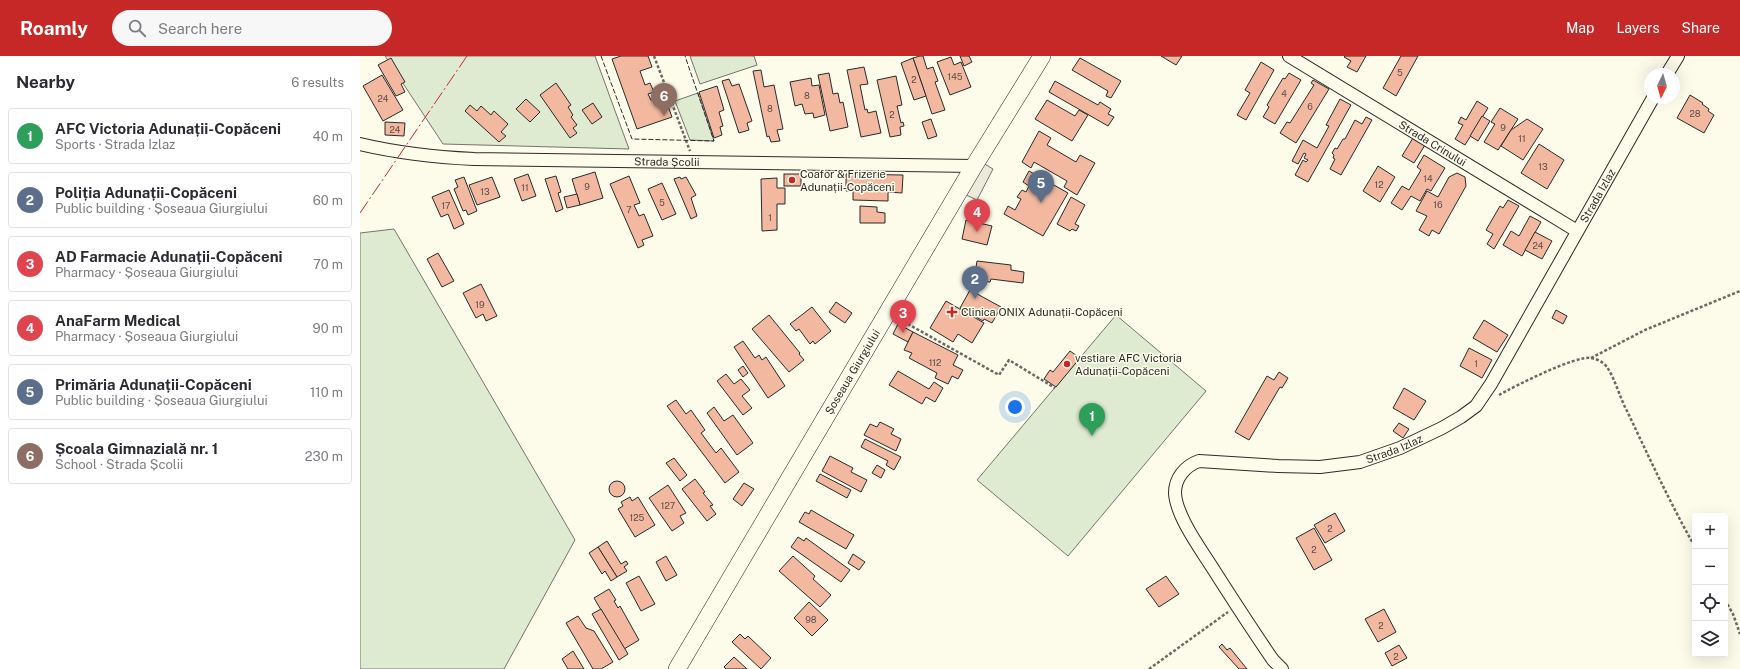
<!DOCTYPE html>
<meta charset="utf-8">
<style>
:root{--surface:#fff;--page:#f7f7f7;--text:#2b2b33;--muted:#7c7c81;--line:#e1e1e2;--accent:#c62828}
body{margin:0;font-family:"Public Sans",sans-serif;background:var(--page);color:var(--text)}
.controls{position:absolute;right:12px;bottom:12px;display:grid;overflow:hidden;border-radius:4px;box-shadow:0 4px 16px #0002}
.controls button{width:36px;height:36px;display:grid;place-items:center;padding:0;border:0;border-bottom:1px solid var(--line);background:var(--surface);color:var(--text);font:20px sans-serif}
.compass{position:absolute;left:1284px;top:12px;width:36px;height:36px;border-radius:50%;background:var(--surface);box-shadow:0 4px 16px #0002;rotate:185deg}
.you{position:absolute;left:655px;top:351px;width:14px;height:14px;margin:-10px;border:3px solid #fff;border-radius:50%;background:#1a73e8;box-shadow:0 0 0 6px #1a73e833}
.badge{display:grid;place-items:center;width:26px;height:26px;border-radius:50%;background:var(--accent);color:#fff;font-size:13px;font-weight:700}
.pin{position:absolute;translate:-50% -33px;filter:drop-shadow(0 1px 2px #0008)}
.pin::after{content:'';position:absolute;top:21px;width:14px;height:12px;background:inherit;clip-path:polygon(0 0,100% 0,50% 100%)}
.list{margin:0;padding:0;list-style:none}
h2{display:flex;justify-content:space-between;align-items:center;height:52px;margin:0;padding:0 16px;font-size:17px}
h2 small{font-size:13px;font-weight:400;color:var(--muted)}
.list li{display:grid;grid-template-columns:26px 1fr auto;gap:12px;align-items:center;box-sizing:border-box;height:56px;margin:0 8px 8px;padding:0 8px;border:1px solid var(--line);border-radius:4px}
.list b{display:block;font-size:15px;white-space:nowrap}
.list p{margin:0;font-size:13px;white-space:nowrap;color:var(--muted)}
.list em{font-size:13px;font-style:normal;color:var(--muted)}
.icon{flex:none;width:22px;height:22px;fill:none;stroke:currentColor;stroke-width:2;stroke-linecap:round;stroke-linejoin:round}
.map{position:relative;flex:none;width:1380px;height:613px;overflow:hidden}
header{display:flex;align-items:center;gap:24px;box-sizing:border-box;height:56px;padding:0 20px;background:var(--accent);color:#fff}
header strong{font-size:19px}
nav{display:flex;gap:22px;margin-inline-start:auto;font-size:14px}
.search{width:280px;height:36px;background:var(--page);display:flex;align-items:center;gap:10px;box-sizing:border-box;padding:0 14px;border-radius:22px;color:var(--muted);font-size:15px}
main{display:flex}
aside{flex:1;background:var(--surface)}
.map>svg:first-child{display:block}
.green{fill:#deebd1;stroke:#74746e}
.parking{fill:#eceadb;stroke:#74746e}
.building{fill:#f2b8a0;stroke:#2b2b2b}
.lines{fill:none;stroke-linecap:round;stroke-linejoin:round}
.street-casing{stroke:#2b2b2b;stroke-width:14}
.secondary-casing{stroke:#2b2b2b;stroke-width:18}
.path{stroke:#6a6964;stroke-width:2.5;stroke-dasharray:3 2;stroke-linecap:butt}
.street{stroke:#fdfbea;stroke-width:12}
.secondary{stroke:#fdfbea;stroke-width:17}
.fence{stroke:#2b2b2b;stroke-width:1;stroke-dasharray:5 2;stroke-linecap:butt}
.power{stroke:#c62828;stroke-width:1;stroke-dasharray:14 3 2 3;stroke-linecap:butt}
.poi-dot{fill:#c62828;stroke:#fdfbea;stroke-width:1.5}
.labels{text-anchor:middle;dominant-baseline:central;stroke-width:3;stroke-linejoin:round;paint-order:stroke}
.number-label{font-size:9px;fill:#5d4e48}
.street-label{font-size:11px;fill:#2b2b2b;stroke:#fdfbea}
.poi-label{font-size:11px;fill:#2b2b2b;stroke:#fdfbea;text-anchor:start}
</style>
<header>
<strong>Roamly</strong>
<div class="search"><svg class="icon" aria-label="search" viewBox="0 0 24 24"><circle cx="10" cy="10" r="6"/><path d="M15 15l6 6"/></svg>Search here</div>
<nav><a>Map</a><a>Layers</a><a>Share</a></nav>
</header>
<main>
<aside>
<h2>Nearby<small>6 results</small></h2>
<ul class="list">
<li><span class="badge" style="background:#2e9e5b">1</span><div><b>AFC Victoria Adunații-Copăceni</b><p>Sports · Strada Izlaz</p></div><em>40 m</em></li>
<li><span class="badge" style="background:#5c6f8a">2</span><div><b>Poliția Adunații-Copăceni</b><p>Public building · Șoseaua Giurgiului</p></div><em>60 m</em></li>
<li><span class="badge" style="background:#e0444e">3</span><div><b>AD Farmacie Adunații-Copăceni</b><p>Pharmacy · Șoseaua Giurgiului</p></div><em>70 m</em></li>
<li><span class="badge" style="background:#e0444e">4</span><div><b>AnaFarm Medical</b><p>Pharmacy · Șoseaua Giurgiului</p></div><em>90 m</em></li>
<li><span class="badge" style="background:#5c6f8a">5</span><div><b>Primăria Adunații-Copăceni</b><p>Public building · Șoseaua Giurgiului</p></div><em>110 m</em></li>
<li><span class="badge" style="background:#8d6e63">6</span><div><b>Școala Gimnazială nr. 1</b><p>School · Strada Școlii</p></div><em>230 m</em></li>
</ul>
</aside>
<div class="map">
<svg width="1380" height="613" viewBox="0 0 1380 613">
<rect width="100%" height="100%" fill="#fdfbea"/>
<g class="green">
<polygon points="25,0 235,0 269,93 83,88"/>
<polygon points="330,0 394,0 397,9 340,28"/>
<polygon points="338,37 354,85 330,84 315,45"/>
<polygon points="34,173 215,484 144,613 0,613 0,177"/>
<polygon points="756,259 846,335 708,500 617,424"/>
</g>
<polygon class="parking" points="623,107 633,113 617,144 604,138"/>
<g class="building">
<polygon points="261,0 288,0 292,11 280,15 285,29 290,27 294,36 288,38 291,44 304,39 312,61 277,73 252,3"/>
<polygon points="560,0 563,0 567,13 573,11 578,25 575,26 585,54 572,58 553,2"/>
<polygon points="600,0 609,0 612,6 604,10"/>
<polygon points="801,0 822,0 816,9"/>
<polygon points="985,0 1006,0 997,16 987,11 991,5 984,1"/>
<polygon points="1041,0 1058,0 1036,40 1023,32"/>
<polygon points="591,1 594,9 601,6 611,31 590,39 577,6"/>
<polygon points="31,2 45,26 41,28 45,36 36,40 18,9"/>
<polygon points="553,2 566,40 554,44 541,7"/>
<polygon points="720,2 761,25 751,42 746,40 748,35 712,14"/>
<polygon points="901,6 914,14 886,64 877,59 890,37 885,34"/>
<polygon points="504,11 508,28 500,29 505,54 507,53 508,57 516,55 521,77 501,81 487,14"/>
<polygon points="401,14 404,31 414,29 423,73 417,74 420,85 411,86 409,80 407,81 393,15"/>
<polygon points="469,17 473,38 478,37 480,47 483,46 488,71 470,75 458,19"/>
<polygon points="929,17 941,24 915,68 903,61 909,51 907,49 923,22 925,23"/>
<polygon points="22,19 43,54 23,65 3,30"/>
<polygon points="536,20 542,49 537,50 541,67 543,66 544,70 540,71 541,79 530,81 517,24"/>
<polygon points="451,22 452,30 459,29 465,59 454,62 453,57 445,58 442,48 435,50 430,26"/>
<polygon points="369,23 372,30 379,28 392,65 387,67 389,74 379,77 362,25"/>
<polygon points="953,24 969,33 936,87 920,77 927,66 930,67 954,29 951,27"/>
<polygon points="695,25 738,49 740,46 751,53 748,58 754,61 748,70 689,36"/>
<polygon points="196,27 211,49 208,51 213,59 211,61 217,69 213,72 217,77 210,82 180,39"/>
<polygon points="357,30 364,54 359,56 363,70 360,71 362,79 354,82 339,36"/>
<polygon points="1330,39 1343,47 1342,48 1349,53 1348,55 1354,59 1344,77 1317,62"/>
<polygon points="166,43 180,56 170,66 156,53"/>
<polygon points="980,43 991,49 948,126 935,119 943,104 946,106 948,104 944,102 946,98 944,97 938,108 932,105 943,84 957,92 969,70 966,69"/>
<polygon points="687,44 715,60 719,54 728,59 712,85 675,63"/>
<polygon points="1117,45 1128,52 1105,89 1095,83 1103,69 1098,67 1101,61 1106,64"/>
<polygon points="233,47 242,61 232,68 222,54"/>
<polygon points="110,49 117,55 121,50 131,59 134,55 148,68 141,76 146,80 139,86 105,55"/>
<polygon points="1140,52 1158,63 1138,94 1124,86 1135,68 1131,66"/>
<polygon points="1122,60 1130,65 1118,85 1110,80"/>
<polygon points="1006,61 1012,64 981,119 970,113 975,103 973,102 974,99 972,97 975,92 977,93 983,83 985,83 995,64 1002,68"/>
<polygon points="571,63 577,80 568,83 562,66"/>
<polygon points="1167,63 1183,73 1163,104 1141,90 1151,74"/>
<polygon points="25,66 45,67 44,80 25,79"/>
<polygon points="679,75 691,82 687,89 716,106 720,99 735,107 717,139 704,131 707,125 674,106 671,112 662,106"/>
<polygon points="1053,82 1065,89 1054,107 1042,100"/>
<polygon points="1179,88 1204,104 1187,133 1161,117"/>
<polygon points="1064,99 1085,112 1071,135 1067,133 1060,145 1051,140 1042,154 1031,147 1042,130 1049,134 1061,114 1057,111"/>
<polygon points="1018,110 1035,121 1020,146 1003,135"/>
<polygon points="669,115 708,137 683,180 644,158 648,150 655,154 661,143 657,141 662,134 666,136 669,130 663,126"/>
<polygon points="235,116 243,142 220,149 212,123"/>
<polygon points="1097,117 1105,121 1106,130 1079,178 1072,174 1069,180 1059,174 1067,160 1056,155 1067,135 1078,141 1089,121"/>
<polygon points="168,118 176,140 162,145 154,123"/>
<rect x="424" y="118" width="17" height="12"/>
<polygon points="486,118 543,119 542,137 528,136 528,145 493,144 493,135 486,135"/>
<polygon points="196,120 201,136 198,137 203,153 196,156 185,123"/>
<polygon points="269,120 280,147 274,149 279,160 284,158 293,180 282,184 284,189 278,192 250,128"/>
<polygon points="104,121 117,155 108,159 106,154 103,155 94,133 98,131 95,124"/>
<polygon points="132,121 140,141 117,149 109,129"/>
<polygon points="320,121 321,123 326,121 336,139 331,142 337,160 331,163 314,123"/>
<polygon points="417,122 417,132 425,132 425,148 417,148 417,174 402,175 401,123"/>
<polygon points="302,127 316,158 302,164 288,133"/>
<polygon points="89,134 104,168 94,173 88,158 81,161 72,141"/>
<polygon points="217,138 220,149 207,152 204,141"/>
<polygon points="711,141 725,149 715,168 719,170 716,175 712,173 710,175 697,168"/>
<polygon points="1148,144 1159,150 1134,193 1127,188 1133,178 1126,174 1140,150 1143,152"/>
<polygon points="500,150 517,151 517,156 525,157 525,167 500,167"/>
<polygon points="1170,160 1181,166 1162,200 1143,189 1151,175 1159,180"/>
<polygon points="606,164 632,170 627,189 602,183"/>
<polygon points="1175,176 1192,185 1182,203 1165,194"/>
<polygon points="78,197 94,225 82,231 67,203"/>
<polygon points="617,205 651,209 651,214 664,216 663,227 631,223 630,226 614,224"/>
<polygon points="121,228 137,260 126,265 123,258 116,262 103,237"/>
<polygon points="610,234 641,251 632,267 624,263 623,265 600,252"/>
<polygon points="586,245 624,267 612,287 598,278 593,286 570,272"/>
<polygon points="476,246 492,257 485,267 469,256"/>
<polygon points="452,251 471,275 455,288 453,285 450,288 439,273 436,275 430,268"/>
<polygon points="1196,254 1207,260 1203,268 1192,262"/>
<polygon points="409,259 440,297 439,298 444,304 429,316 392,273"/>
<polygon points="1124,264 1148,279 1137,296 1113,282"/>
<polygon points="538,268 553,276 548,286 533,278"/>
<polygon points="553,276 598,299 593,309 603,314 598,323 592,320 588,328 575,322 577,317 549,302 552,297 544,294"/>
<polygon points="383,285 395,302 399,299 402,304 406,301 425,330 408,342 374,291"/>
<polygon points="1109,292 1132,304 1122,322 1100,310"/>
<polygon points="710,295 720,302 696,331 684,323 690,314 693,316"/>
<polygon points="383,310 388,317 383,321 378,314"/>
<polygon points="538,315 569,333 574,326 583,332 575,346 566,341 562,348 529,329"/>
<polygon points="919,316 928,322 922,332 920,331 889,384 875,376 907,320 914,324"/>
<polygon points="366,318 374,328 381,323 390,334 382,340 392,352 383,359 357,325"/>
<polygon points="1044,332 1066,345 1054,364 1033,352"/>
<polygon points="316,344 326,358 331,354 345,374 341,377 356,397 361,392 379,416 365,427 307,350"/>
<polygon points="354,351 364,365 373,359 393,387 377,399 347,357"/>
<polygon points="520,366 534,373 531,378 541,383 536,395 504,379 510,368 517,371"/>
<polygon points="1039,367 1049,373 1043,382 1033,375"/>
<polygon points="505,383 541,401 534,414 526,409 528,405 501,391"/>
<polygon points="470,400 493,412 491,416 507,424 501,436 462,415"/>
<polygon points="314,402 327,419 320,425 306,407"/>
<polygon points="517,409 525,414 521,422 512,417"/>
<polygon points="460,418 491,434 487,442 456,425"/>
<polygon points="335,423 345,436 343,437 353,449 350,450 356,458 347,465 322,433"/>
<circle cx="257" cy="433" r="8"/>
<polygon points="384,427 394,433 382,450 373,443"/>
<polygon points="308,429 326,457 320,460 324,467 312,475 289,442"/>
<polygon points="270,441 272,445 278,441 295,469 275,481 258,453 263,450 261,446"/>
<polygon points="451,454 494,479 486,493 439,466 445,456 449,458"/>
<polygon points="975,457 985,475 965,487 954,469"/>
<polygon points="954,472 972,504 954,514 936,482"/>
<polygon points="438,481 444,485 446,482 490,514 481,526 431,491"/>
<polygon points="247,485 261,508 266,505 268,508 264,511 267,515 257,521 238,491"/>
<polygon points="238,491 257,521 251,525 245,515 242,518 229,497"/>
<polygon points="493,498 505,506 499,514 488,507"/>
<polygon points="306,500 317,519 306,525 296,506"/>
<polygon points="433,500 455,520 453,523 471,539 460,551 419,515"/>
<polygon points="279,520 295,548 281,555 266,527"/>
<polygon points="806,520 819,538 799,551 786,533"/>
<polygon points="249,533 256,544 254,545 258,552 260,550 279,584 264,593 234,542"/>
<polygon points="449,546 468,564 452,580 434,562"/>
<polygon points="241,553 268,598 259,604 232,558"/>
<polygon points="1024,553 1036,576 1018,586 1005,563"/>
<polygon points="218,560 226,572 234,575 253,606 241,613 233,613 206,567"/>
<polygon points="380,578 385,583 388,580 411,602 401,613 372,586"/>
<polygon points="862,588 867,594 870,592 887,613 879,613 859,591"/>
<polygon points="1039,589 1047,602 1032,610 1025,597"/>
<polygon points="213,595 224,613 208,613 202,603"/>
<polygon points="374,601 387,613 366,613 364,611"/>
</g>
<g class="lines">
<defs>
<g id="street">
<path id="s1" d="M929,0L1217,175"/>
<polyline points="1307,18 1318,0"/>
<path id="s2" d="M0,88C38,97 75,101 114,103L614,110"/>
<path id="s3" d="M922,613L913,604C891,572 871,541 850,508C839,491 816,459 815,437C815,422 825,410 839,405L918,410L960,411L1000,406L1040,392L1082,372L1101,361L1116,350L1131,328L1293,42"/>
</g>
<g id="secondary">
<path id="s4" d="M317,613L614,110L682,0"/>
</g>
</defs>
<use href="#street" class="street-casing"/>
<use href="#secondary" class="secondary-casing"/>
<g class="path">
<polyline points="294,0 330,95"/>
<polyline points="539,263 639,319 649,304 695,332"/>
<polyline points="1231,302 1285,274 1380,235"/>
<path d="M1139,339C1155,330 1216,299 1231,302C1237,303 1243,306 1247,311C1255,323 1260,342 1267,355C1289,401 1310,447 1335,491"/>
<polyline points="1365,544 1373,558 1380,578"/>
<polyline points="789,613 868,556"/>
</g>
<use href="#street" class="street"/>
<use href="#secondary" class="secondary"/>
<polyline class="fence" points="241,0 272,83 354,85 325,0"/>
<polyline class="power" points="0,157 107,0"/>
</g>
<g class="poi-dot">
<circle cx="432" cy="124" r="4"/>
<path d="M590 250h4v4h4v4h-4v4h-4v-4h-4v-4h4z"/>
<circle cx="707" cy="308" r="4"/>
</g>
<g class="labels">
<g class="number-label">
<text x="1040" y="16">5</text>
<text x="595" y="20">145</text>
<text x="554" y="23">2</text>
<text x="924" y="37">4</text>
<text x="447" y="39">8</text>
<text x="23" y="42">24</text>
<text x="950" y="50">6</text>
<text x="410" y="52">8</text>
<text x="1335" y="57">28</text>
<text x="532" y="58">2</text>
<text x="1143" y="71">9</text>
<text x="35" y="73">24</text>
<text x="1162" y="82">11</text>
<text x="1183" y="110">13</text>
<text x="1068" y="122">14</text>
<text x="1019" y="128">12</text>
<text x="227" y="130">9</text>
<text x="165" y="131">11</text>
<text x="125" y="135">13</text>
<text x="302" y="146">5</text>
<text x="1078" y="148">16</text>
<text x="86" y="149">17</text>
<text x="269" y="153">7</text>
<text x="410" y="161">1</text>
<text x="1178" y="189">24</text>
<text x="120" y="248">19</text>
<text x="575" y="306">112</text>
<text x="1116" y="307">1</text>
<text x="308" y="449">127</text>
<text x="277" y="461">125</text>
<text x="970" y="472">2</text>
<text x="954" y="493">2</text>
<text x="451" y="563">98</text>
<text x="1021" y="569">2</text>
<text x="1036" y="600">2</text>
</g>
<g class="street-label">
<text stroke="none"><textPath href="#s1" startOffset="168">Strada Crinului</textPath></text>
<text stroke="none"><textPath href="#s2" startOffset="308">Strada Școlii</textPath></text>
<text stroke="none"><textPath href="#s3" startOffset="784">Strada Izlaz</textPath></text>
<text stroke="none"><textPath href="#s4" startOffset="345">Șoseaua Giurgiului</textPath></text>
<text stroke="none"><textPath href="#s3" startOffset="448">Strada Izlaz</textPath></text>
</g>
<g class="poi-label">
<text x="440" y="118">Coafor &amp; Frizerie<tspan x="440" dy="13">Adunații-Copăceni</tspan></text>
<text x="601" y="256">Clinica ONIX Adunații-Copăceni</text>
<text x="715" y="302">vestiare AFC Victoria<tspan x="715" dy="13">Adunații-Copăceni</tspan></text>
</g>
</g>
</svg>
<div class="controls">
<button>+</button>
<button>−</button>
<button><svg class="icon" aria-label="locate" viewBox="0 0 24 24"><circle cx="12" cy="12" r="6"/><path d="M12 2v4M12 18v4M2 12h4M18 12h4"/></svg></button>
<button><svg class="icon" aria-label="layers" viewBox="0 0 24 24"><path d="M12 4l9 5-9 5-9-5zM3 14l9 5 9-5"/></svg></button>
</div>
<svg class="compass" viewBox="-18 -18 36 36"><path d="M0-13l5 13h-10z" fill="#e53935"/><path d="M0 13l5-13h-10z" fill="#7c7c81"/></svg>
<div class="you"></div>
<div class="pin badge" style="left:732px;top:380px;background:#2e9e5b">1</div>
<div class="pin badge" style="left:615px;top:243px;background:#5c6f8a">2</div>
<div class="pin badge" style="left:543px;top:277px;background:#e0444e">3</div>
<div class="pin badge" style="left:617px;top:176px;background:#e0444e">4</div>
<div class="pin badge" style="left:681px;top:147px;background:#5c6f8a">5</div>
<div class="pin badge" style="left:304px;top:60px;background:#8d6e63">6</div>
</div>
</main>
